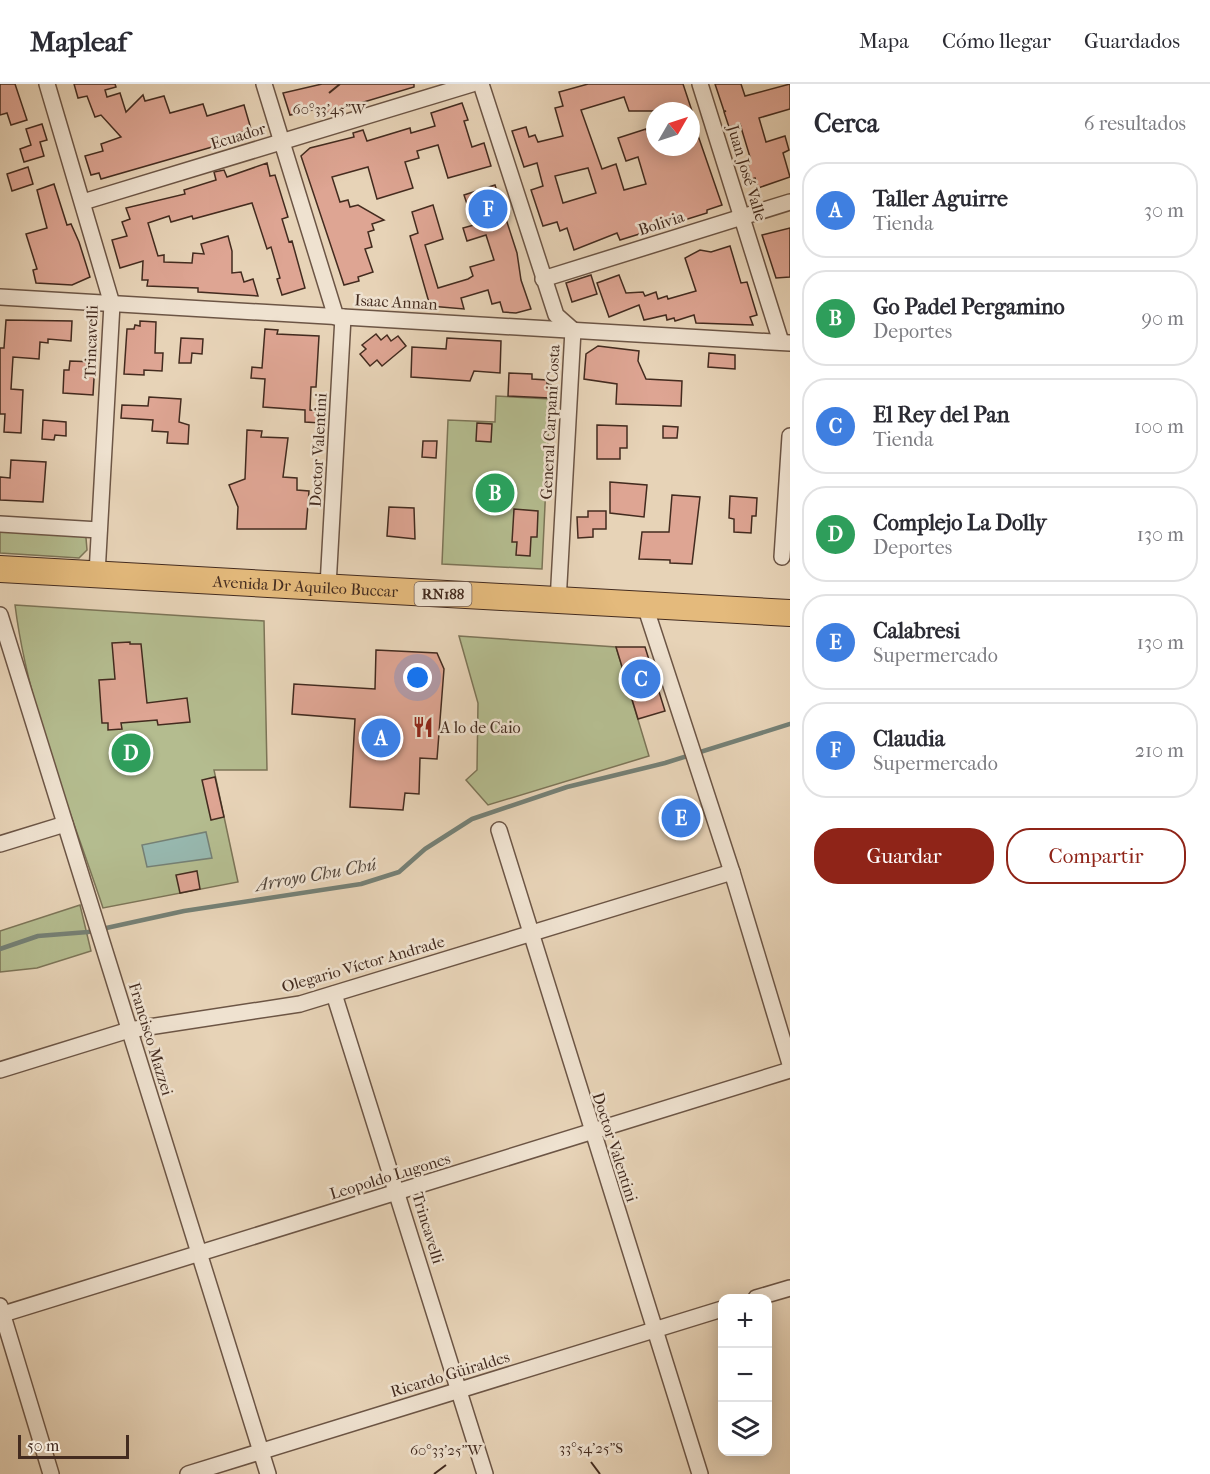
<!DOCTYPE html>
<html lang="es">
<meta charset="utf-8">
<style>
:root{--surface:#fff;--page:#f7f7f7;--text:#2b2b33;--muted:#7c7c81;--line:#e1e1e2;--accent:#8f2418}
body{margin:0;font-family:"IM FELL French Canon",serif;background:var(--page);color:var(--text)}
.controls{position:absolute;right:18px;bottom:18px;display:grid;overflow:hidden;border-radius:12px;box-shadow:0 3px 15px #0003}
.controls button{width:54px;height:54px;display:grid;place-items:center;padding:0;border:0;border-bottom:2px solid var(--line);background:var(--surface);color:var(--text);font:30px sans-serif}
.compass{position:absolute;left:646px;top:18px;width:54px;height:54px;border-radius:50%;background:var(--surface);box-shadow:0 3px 15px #0003;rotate:51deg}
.scale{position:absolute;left:18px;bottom:15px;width:111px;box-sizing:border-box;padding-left:6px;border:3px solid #432b1f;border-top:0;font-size:16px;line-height:21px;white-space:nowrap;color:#432b1f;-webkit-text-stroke:4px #efe2d0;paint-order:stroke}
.you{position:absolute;left:418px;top:594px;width:21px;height:21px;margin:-15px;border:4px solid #fff;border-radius:50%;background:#1a73e8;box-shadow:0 0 0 9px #1a73e833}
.badge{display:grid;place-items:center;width:39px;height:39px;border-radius:50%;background:var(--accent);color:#fff;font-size:20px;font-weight:700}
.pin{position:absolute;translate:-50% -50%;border:3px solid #fff;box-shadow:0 2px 6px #0006}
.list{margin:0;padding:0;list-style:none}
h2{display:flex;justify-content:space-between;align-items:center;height:78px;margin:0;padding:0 24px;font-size:26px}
h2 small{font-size:20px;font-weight:400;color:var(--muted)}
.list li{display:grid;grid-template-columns:39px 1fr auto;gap:18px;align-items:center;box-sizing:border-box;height:96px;margin:0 12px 12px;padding:0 12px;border:2px solid var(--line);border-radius:24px}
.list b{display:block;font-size:22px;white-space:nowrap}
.list p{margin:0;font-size:20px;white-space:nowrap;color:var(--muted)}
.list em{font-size:20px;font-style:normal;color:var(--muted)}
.actions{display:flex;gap:12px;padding:18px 24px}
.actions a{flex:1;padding:14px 0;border:2px solid var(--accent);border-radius:24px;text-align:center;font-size:21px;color:var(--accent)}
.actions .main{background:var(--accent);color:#fff}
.icon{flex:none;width:33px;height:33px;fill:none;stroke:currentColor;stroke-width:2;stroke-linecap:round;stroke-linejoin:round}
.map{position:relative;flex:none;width:790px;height:1390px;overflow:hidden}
header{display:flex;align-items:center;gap:36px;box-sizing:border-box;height:84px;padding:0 30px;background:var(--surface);border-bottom:2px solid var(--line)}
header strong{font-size:28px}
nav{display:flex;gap:33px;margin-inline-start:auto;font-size:21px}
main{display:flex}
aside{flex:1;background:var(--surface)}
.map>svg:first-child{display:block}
.green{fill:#b4bc8f;stroke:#7c7457;stroke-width:1.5}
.water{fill:#97b8af;stroke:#758075;stroke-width:1.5}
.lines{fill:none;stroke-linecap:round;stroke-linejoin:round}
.stream{stroke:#758075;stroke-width:4.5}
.building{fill:#dea593;stroke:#432b1f;stroke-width:1.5;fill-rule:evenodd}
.minor-casing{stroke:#6c5545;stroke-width:18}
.trunk-casing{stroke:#432b1f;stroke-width:28}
.minor{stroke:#efe2d0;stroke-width:15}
.trunk{stroke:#e4ba7c;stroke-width:26}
.ticks{fill:none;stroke:#432b1f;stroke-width:2}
.labels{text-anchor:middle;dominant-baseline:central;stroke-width:5;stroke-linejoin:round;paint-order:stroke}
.shield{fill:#efe2d0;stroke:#776254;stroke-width:1.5}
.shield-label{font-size:15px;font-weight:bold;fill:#432b1f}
.street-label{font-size:16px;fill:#432b1f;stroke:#efe2d0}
.poi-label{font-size:16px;fill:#432b1f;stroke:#efe2d0;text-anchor:start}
.water-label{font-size:18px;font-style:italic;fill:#54473c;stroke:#efe2d0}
.ticks-label{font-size:15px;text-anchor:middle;fill:#432b1f;stroke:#efe2d0;stroke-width:5;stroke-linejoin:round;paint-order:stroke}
</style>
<header>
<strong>Mapleaf</strong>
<nav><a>Mapa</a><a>Cómo llegar</a><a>Guardados</a></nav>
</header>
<main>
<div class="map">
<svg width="790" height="1390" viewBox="0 0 790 1390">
<rect width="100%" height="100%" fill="#e7d3b7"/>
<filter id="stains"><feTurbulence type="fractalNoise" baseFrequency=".00333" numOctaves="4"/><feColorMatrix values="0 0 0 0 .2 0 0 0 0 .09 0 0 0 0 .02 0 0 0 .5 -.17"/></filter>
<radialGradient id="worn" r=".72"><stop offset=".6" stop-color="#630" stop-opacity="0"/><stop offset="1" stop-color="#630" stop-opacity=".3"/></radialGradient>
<g class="green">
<polygon points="496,312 550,315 542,485 442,480 448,336 495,338"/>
<polygon points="0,444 80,449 86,454 87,466 79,474 0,469"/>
<path d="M15,521L264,537L267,686H214L238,798L103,824C70,725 28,624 15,521Z"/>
<polygon points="459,552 616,563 649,672 488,721 466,696 477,686 478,619"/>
<polygon points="80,821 91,867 37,884 0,888 0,847"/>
</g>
<polygon class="water" points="206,748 212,774 147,783 142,761"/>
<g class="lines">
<polyline class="stream" points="0,865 38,852 88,848 184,827 361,800 399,788 425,765 472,735 567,703 665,679 790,640"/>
</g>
<g class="building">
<polygon points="0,0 15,0 27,36 11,41 7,29 0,31"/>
<polygon points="74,0 115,0 116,3 105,6 107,13 120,9 126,28 143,11 145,17 164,12 170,29 203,20 207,32 244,21 251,45 231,52 233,57 101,95 99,89 91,91 85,72 103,67 101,60 121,53 101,31 95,33 87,12 78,14"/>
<polygon points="322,0 414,0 414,3 327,29 326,23 290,31 283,9"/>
<path d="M588,0H683L692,27H629L624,13L581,26L602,85L616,80L624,106L646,100L638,73L626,77L618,54L646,45L648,52L655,50V63H691V37H693L722,121L707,126V129L620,156L617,149L574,166L567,144L560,147L557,138L543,142L531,106L543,102L537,79L524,83L512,47L526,43L529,53L535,51L538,58L563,52L555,24L563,22L559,8ZM588,84L596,109L563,119L555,92Z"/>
<polygon points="715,0 741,0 745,12 790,0 790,25 759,34 766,58 785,52 789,66 783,69 790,93 758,104 755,94 746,97 743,86 749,84 746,75 750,73 740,40 729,43 724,28 726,27 724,27"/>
<polygon points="462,19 468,36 464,37 472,63 484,59 491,82 448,94 438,61 417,67 419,74 405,78 413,104 377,115 368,83 332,93 340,118 348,116 350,123 358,121 384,136 372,140 374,146 368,148 372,163 365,165 373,188 358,193 359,197 344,201 301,72 310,64 354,53 353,49 363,46 367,57 410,44 411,49 435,42 431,29"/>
<polygon points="42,40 47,56 40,58 44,72 24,78 20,65 31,61 26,45"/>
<polygon points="267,79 270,92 275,91 288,133 282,135 289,158 292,157 305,204 282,211 277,195 280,194 271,163 267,165 252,119 193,135 192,132 171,138 169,132 148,139 158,172 164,171 164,178 192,179 193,169 204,170 201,160 228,152 232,167 232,189 241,188 244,198 253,195 258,212 198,208 198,204 147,202 148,196 142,196 143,177 120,184 112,156 127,152 122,138 130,135 126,124 185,110 184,106 216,96 214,88 224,86 227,93"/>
<polygon points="28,83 33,100 12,107 7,90"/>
<polygon points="54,100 67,141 71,140 79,158 90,193 72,201 36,199 33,186 37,185 26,150 47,144 37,106"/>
<polygon points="495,101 517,169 521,196 531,225 516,229 503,228 500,218 492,220 488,206 461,214 464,225 430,222 410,152 418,149 412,128 433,121 443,155 425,161 438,204 468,195 473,192 470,183 494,176 486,151 467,157 463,144 474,141 464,111"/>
<polygon points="790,144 790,193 776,194 762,151"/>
<polygon points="730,162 741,199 747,198 757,231 750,233 753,241 696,239 694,231 675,237 674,234 667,236 666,231 644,236 639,221 609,233 597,199 619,191 626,209 643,208 645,212 656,208 658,215 667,212 668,215 696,207 685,174 700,166 711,168"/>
<polygon points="591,191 597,210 572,218 566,199"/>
<polygon points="6,236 72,237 71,257 48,255 48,259 40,258 39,275 13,273 11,305 23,306 21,349 4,348 5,330 0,330 0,264 4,264"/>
<polygon points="140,237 156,238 155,269 163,269 162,287 144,286 144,291 124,290 127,245 134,245 135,241 140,242"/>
<polygon points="265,245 278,246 277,250 319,252 316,303 311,303 310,326 322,327 321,339 305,338 305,326 263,323 265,295 251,294 252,283 262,284"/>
<polygon points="376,250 381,256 387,251 391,257 398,252 406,262 382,282 377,276 370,282 360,270 366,265 362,261"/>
<polygon points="181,254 203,255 202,270 192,269 191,279 179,279"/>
<polygon points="447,254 501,257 500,289 474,287 470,297 411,293 412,263 446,265"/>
<polygon points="598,262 639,267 638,277 646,295 682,297 681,322 616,320 617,300 584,295 586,270"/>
<polygon points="709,269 735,271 735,285 708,283"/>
<polygon points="70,277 95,278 93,311 63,309 64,286 69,286"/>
<polygon points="509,289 532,290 532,295 547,296 547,300 551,300 550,314 508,312"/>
<polygon points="149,313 181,315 179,338 189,341 188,360 167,359 168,348 152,347 153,336 121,334 122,321 148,322"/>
<polygon points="43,336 66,338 66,352 55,351 54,356 42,355"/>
<polygon points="477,339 492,340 491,358 476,357"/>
<polygon points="597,341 627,342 627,364 620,364 620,375 597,375"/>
<polygon points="663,342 678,343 677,354 663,354"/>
<polygon points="247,346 262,347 261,353 288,354 283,393 297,394 297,406 309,407 306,445 237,445 238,423 229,401 245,395"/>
<polygon points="423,357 437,357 436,374 422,373"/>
<polygon points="11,376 46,378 43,418 0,416 0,393 10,394"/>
<polygon points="610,398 647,401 644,433 610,429"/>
<polygon points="672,411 700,413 692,480 670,479 670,476 639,475 642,448 669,448"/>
<polygon points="730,412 757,414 756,432 752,432 751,449 734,448 734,435 729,434"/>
<polygon points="389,423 414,424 415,455 387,452"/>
<polygon points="514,425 538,427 537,453 531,453 530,472 516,471 517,458 512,458"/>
<polygon points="588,427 606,427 606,445 593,445 593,453 578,454 577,433 588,433"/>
<polygon points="130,558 130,560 141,560 147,619 187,614 190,638 158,641 157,636 121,639 122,645 108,646 108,639 102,639 99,596 115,595 112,559"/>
<polygon points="616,563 645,563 665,627 638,635"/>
<polygon points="376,566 437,569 444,585 437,675 420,674 419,710 405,709 403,726 350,723 355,635 292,630 294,600 375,605"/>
<polygon points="215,693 224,733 211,736 202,696"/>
<polygon points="197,787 200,805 180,809 176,791"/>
</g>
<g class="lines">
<defs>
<g id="minor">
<polyline points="47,0 112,220 97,490"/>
<polyline points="264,0 336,233"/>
<polyline points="481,0 556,231 573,246"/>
<polyline points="700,0 781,258"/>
<polyline points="83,118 472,0"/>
<polyline points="543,195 790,118"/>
<polyline points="0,213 790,259"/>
<polyline points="0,440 99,446"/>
<polyline points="782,473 790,352"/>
<polyline points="328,502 343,233"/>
<polyline points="558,518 573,246"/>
<polyline points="645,522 732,788 790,980"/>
<polyline points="0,531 268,1390"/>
<polyline points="499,746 700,1390"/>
<polyline points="0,760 65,740"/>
<polyline points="334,910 485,1390"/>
<polyline points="0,986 129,946 300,920 732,788"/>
<polyline points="756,1214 790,1204"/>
<polyline points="0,1222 51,1390"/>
<polyline points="0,1231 790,986"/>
<polyline points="188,1390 722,1225"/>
</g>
<g id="trunk">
<path id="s1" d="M0,485L790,529"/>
</g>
</defs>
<use href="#minor" class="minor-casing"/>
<use href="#trunk" class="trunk-casing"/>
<use href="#minor" class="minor"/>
<use href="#trunk" class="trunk"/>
</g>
<path class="ticks" d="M329,9L340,0M591,1378L600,1390M434,1390L446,1381"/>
<defs>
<symbol id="restaurant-bare" viewBox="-9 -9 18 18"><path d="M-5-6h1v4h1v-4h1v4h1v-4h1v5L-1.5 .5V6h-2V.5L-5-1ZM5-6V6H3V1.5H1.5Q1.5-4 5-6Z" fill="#8f2418" stroke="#efe2d0" stroke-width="2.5" paint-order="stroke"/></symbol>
</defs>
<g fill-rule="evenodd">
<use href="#restaurant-bare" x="408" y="628" width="30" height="30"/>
</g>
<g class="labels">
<rect class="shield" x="414.5" y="498" width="57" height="24" rx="4.5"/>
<g class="shield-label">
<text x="443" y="510">RN188</text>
</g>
<g class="street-label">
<text transform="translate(238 52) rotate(-17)">Ecuador</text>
<text transform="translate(747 89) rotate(73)">Juan José Valle</text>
<text transform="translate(661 139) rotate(-18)">Bolivia</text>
<text transform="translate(396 218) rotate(3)">Isaac Annan</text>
<text transform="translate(91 258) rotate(-88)">Trincavelli</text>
<text transform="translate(550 338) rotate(-87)">General Carpani Costa</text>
<text transform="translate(318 366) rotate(-87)">Doctor Valentini</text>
<text stroke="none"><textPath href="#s1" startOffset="306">Avenida Dr Aquileo Buccar</textPath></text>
<text transform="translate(363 880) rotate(-16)">Olegario Víctor Andrade</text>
<text transform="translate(151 955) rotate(73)">Francisco Mazzei</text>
<text transform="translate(615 1063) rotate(72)">Doctor Valentini</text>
<text transform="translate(390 1092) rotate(-17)">Leopoldo Lugones</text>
<text transform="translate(428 1144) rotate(73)">Trincavelli</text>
<text transform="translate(450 1290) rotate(-17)">Ricardo Güiraldes</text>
</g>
<g class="poi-label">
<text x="440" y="643">A lo de Caio</text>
</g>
<g class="water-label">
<text transform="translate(316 791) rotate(-10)">Arroyo Chu Chú</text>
</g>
</g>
<g class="ticks-label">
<text x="329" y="30">60°33'45"W</text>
<text x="591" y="1369">33°54'25"S</text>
<text x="446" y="1371">60°33'25"W</text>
</g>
<rect width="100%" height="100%" filter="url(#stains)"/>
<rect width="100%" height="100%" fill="url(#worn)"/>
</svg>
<div class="controls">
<button>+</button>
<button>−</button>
<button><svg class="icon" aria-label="layers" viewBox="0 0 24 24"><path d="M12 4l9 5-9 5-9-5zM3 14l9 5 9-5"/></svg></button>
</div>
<svg class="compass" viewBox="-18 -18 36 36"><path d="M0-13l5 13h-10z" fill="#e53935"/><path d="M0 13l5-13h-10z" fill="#7c7c81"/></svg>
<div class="scale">50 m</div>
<div class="you"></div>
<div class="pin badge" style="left:381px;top:654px;background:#3f7fe0">A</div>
<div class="pin badge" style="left:495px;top:409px;background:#2e9e5b">B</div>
<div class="pin badge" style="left:641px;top:595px;background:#3f7fe0">C</div>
<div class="pin badge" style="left:131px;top:669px;background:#2e9e5b">D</div>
<div class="pin badge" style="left:681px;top:734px;background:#3f7fe0">E</div>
<div class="pin badge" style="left:488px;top:125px;background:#3f7fe0">F</div>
</div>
<aside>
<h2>Cerca<small>6 resultados</small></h2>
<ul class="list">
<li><span class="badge" style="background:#3f7fe0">A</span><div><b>Taller Aguirre</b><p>Tienda</p></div><em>30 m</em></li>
<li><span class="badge" style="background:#2e9e5b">B</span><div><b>Go Padel Pergamino</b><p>Deportes</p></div><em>90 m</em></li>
<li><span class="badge" style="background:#3f7fe0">C</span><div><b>El Rey del Pan</b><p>Tienda</p></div><em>100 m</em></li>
<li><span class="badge" style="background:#2e9e5b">D</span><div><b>Complejo La Dolly</b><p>Deportes</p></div><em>130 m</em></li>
<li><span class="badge" style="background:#3f7fe0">E</span><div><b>Calabresi</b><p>Supermercado</p></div><em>130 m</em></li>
<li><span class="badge" style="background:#3f7fe0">F</span><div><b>Claudia</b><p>Supermercado</p></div><em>210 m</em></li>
</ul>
<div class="actions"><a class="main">Guardar</a><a>Compartir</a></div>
</aside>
</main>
